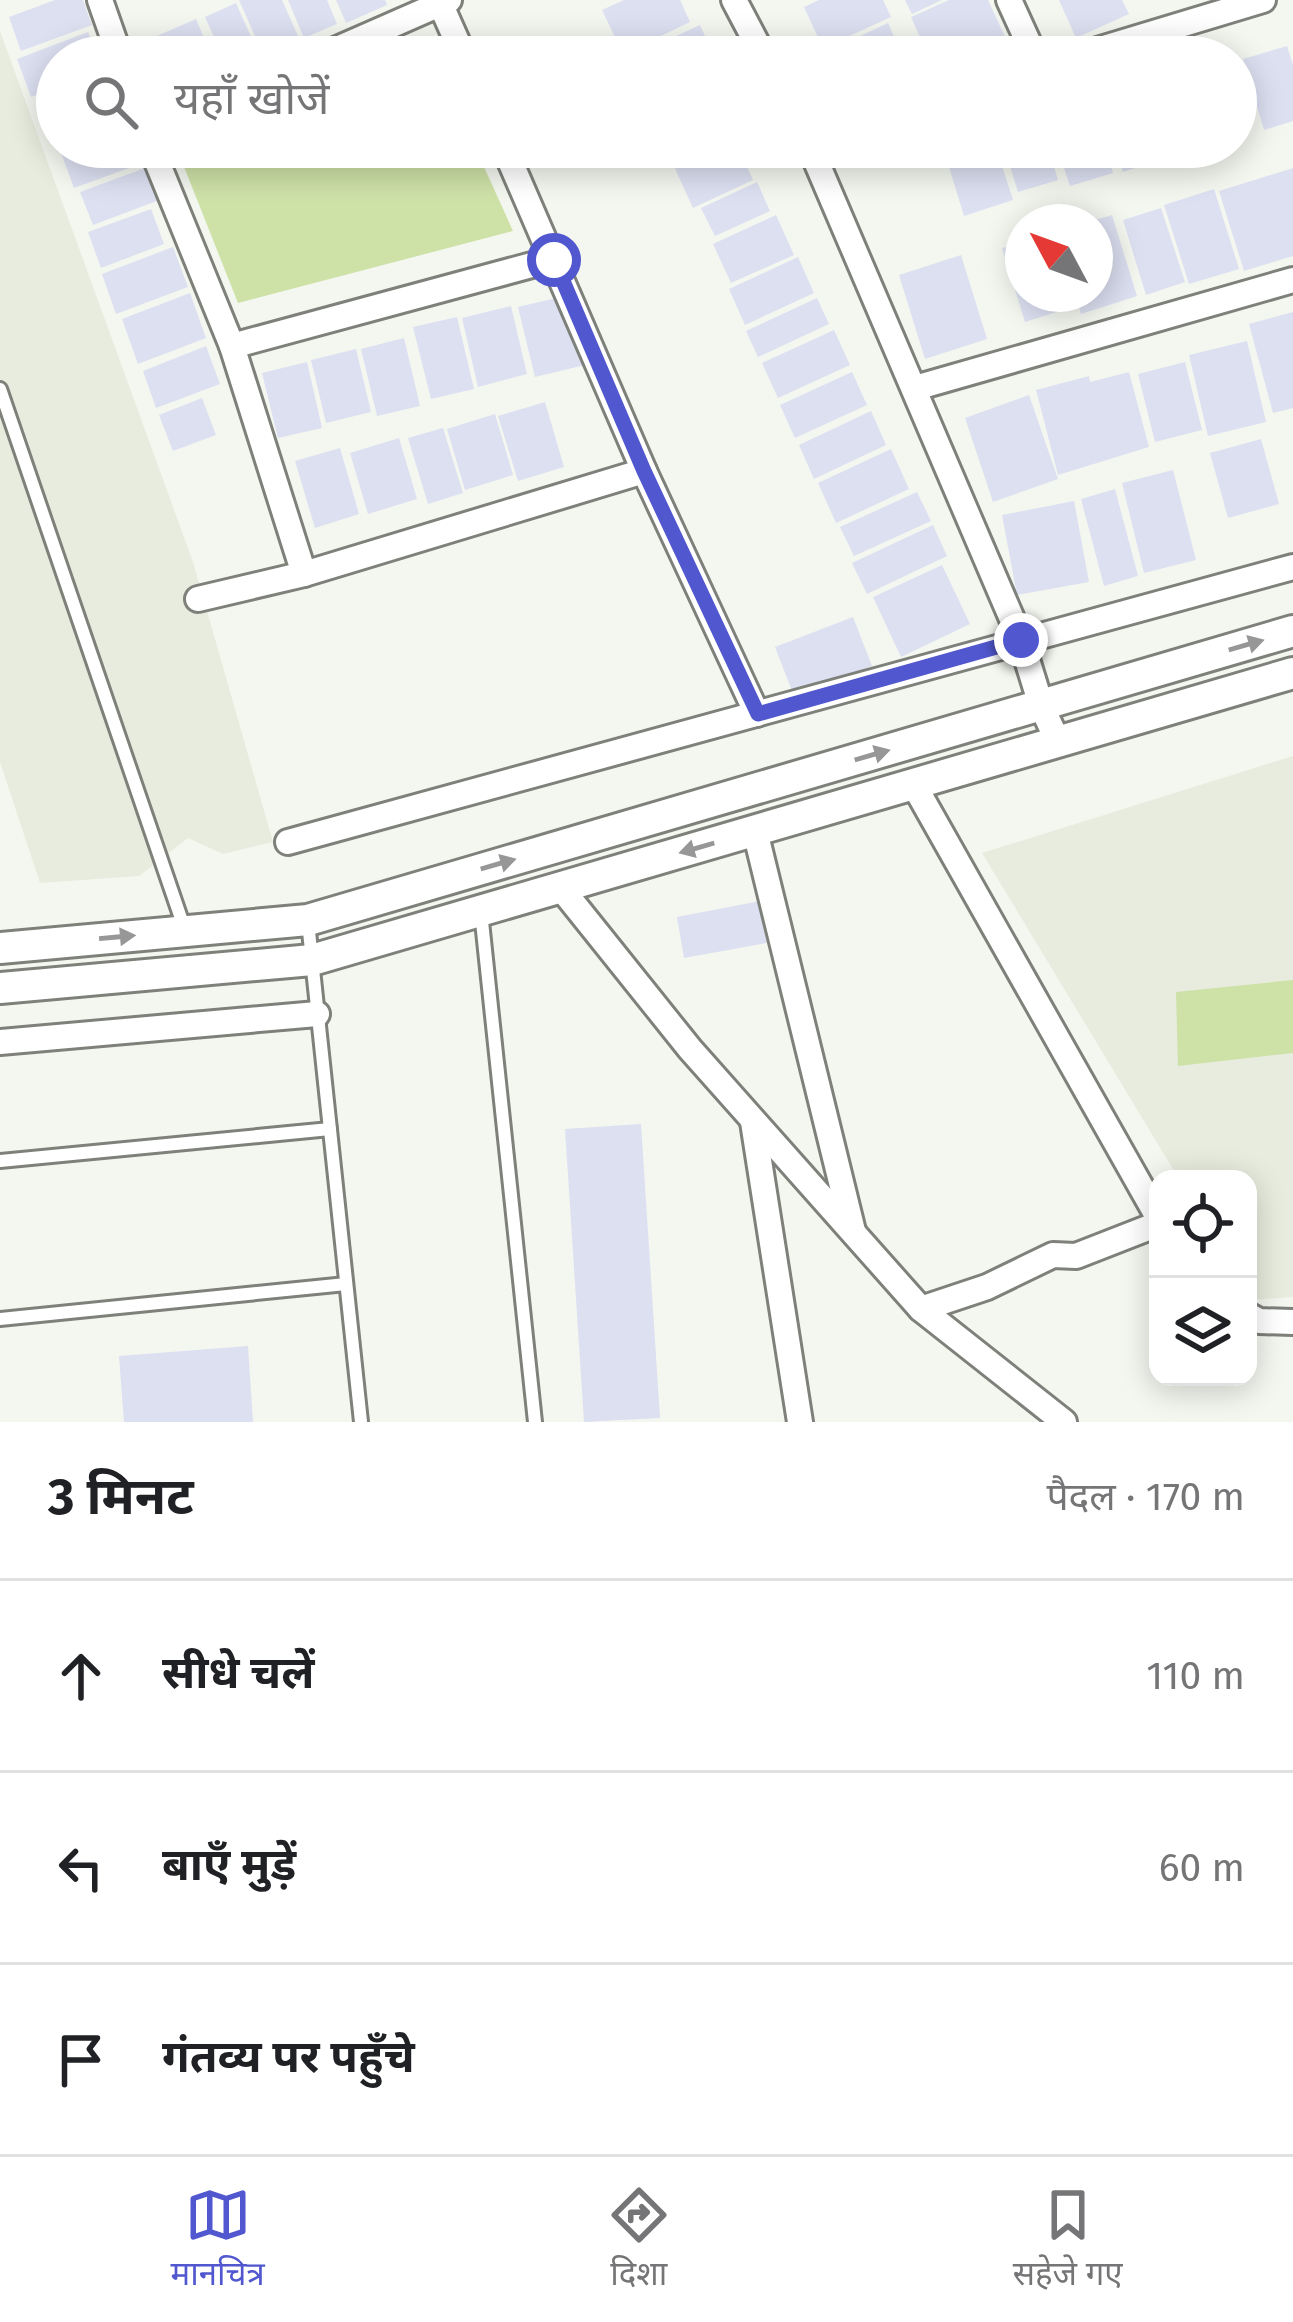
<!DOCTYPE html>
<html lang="hi">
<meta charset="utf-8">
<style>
:root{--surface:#fff;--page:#f2f2f2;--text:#202124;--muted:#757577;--line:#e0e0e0;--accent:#5157ce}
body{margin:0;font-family:"Fira Sans","Noto Sans Devanagari",sans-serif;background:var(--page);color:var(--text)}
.controls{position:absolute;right:36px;bottom:36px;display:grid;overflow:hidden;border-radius:24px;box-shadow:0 6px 30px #0003}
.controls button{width:108px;height:108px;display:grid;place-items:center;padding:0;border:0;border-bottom:3px solid var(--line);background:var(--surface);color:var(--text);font:60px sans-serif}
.compass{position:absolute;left:1005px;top:204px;width:108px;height:108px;border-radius:50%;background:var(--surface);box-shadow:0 6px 30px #0003;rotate:311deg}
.stop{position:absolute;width:36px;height:36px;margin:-27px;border:9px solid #5157ce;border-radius:50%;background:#fff}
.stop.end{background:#5157ce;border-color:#fff;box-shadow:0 3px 12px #0008}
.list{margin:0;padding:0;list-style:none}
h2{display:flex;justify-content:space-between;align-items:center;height:156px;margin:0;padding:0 48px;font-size:51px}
h2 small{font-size:39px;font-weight:400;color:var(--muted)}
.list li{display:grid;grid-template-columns:78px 1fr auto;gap:36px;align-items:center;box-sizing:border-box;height:192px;padding:0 48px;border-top:3px solid var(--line)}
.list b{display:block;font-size:45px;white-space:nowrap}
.list em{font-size:39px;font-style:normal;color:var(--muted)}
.icon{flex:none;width:66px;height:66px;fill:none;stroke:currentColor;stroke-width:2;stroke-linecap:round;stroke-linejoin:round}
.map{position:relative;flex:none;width:1293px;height:1422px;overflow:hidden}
.search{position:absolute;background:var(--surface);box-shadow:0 6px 30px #0003;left:36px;right:36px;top:36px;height:132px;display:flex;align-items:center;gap:30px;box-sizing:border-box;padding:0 42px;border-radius:66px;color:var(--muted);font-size:45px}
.sheet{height:732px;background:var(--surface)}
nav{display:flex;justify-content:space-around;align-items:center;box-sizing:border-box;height:168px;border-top:3px solid var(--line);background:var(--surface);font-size:33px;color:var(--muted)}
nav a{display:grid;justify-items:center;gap:6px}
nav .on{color:var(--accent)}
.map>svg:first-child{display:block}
.built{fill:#e7ecde}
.green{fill:#cee1a7}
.building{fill:#dce0f1}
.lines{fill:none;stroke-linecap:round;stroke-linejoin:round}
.service-casing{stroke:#7e807a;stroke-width:18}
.minor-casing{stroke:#7e807a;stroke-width:30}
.tertiary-casing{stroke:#7e807a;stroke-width:36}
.service{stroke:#fff;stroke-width:12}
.minor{stroke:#fff;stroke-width:24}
.tertiary{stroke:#fff;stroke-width:30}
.oneway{fill:#969796}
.route{stroke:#5157ce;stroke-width:15}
</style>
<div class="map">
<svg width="1293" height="1422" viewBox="0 0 1293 1422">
<rect width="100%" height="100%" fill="#f4f7f0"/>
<g class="built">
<polygon points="0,31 193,562 273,842 223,854 188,838 139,876 40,883 0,762"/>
<polygon points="1293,756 1293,1297 1251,1300 1248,1294 1248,1179 1179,1179 982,853"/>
</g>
<g class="green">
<polygon points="181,147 475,147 513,231 238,303 177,149"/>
<polygon points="1293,980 1293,1053 1178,1066 1176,992"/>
</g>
<g class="building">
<polygon points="55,0 83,0 92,25 21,51 9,17"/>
<polygon points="239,0 282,0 298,36 262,52"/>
<polygon points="288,0 327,0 337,24 304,38"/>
<polygon points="336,0 385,0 387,5 346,23"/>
<polygon points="624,0 680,0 690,22 623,54 602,10"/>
<polygon points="819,0 883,0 891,17 823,48 804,7"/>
<polygon points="905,0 942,0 912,14"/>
<polygon points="949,0 988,0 1006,39 966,57 929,57 911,17"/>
<polygon points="1059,0 1122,0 1129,14 1076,38"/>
<polygon points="236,3 260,57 223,57 205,17"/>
<polygon points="196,19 212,57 157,57 150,39"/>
<polygon points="888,23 903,57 828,57 826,52"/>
<polygon points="700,25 711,49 694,57 631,57"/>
<polygon points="88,32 98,57 57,57 57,88 31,97 17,59"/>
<polygon points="1287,46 1293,65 1293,121 1264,130 1243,59"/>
<polygon points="57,96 57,133 45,100"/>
<polygon points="68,147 133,147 140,164 74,188 60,150"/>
<polygon points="710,147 738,147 753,180 693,208 673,164"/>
<polygon points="943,147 996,147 1013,200 964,216"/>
<polygon points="1004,147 1048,147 1058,180 1018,192"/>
<polygon points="1057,147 1106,147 1113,173 1070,186"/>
<polygon points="1115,147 1159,147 1163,159 1123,172"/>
<polygon points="145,168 157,201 93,225 80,192"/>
<polygon points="1293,168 1293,256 1244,271 1219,191"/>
<polygon points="757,182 770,211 715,236 701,208"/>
<polygon points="1214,189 1239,269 1189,284 1164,205"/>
<polygon points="1161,208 1185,282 1146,295 1123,220"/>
<polygon points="151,209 164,244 101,268 88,232"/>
<polygon points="776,215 794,255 731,283 713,244"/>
<polygon points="1112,215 1137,296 1081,314 1075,294 1095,294 1095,220"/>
<polygon points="1023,242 1023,294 1065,294 1069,308 1025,322 1002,248"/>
<polygon points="173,247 188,287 116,314 102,274"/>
<polygon points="961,255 987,339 925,359 899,275"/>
<polygon points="798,257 814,293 745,325 729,289"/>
<polygon points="190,293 206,338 138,364 122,319"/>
<polygon points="569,295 585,365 535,377 518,307"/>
<polygon points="817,298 829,324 758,357 746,331"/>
<polygon points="511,306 527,374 478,387 462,318"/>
<polygon points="1293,312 1293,408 1273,413 1249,324"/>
<polygon points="457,317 474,389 431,399 413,327"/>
<polygon points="834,330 850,365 778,398 762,363"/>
<polygon points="404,338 420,406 377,416 361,349"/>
<polygon points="1247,341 1266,422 1208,436 1189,355"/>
<polygon points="206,346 220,384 156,408 143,371"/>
<polygon points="356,349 371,412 326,423 311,360"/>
<polygon points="307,362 322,428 278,438 262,373"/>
<polygon points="1185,362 1202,430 1155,442 1138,374"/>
<polygon points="852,372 867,405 795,438 780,405"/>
<polygon points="1129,372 1149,447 1058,475 1036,390 1089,376 1090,382"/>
<polygon points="1029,395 1058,479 993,502 965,418"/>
<polygon points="202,398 216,435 173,451 159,415"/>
<polygon points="545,402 564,467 518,481 498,416"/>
<polygon points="871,411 886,445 814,479 799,445"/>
<polygon points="495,414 513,475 465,490 447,429"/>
<polygon points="443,428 463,493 428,504 408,438"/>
<polygon points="399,438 417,499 368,514 350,453"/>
<polygon points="1261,439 1279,504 1228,518 1210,453"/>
<polygon points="340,448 359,514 315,528 295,461"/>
<polygon points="891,449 909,489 836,523 818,483"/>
<polygon points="1173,470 1196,560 1144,573 1122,483"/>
<polygon points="1115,489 1138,576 1104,586 1081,499"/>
<polygon points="917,492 931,521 854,556 840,527"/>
<polygon points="1074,501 1089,582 1017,595 1002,515"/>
<polygon points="933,525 947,556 867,594 852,563"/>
<polygon points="942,565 970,624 901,657 873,597"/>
<polygon points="853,617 872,666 794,696 775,647"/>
<polygon points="765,900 772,942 684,958 677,917"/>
<polygon points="641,1124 660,1418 584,1422 565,1129"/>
<polygon points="248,1346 253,1422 124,1422 119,1356"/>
</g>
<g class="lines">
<defs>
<g id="service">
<polyline points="0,389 185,930"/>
<polyline points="481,912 535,1422"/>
<polyline points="308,922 361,1422"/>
<polyline points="0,1161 330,1129"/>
<polyline points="0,1319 346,1284"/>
</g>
<g id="minor">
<polyline points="100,0 120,57"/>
<polyline points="734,0 764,57"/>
<polyline points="1009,0 1035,57"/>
<polyline points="440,3 464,57"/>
<polyline points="319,57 449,0"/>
<polyline points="1074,57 1263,0"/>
<polyline points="151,147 232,346 304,574"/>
<polyline points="504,147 644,471 757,714"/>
<polyline points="810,147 1021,640 1041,705 1058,742"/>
<polyline points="232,346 554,259"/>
<polyline points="915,388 1293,280"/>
<polyline points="198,599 304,574 644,471"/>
<polyline points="914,785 1158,1217"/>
<polyline points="755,831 853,1231"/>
<polyline points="288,842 1293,567"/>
<polyline points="561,888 690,1049 921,1309 1064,1422"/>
<polyline points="0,1042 317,1014"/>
<polyline points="753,1122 800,1422"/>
<polyline points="921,1309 987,1287 1053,1255 1076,1256 1158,1224"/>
<polyline points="1248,1315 1259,1321 1293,1322"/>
</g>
<g id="tertiary">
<polyline points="0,948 308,920 1293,631"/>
<polyline points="0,988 312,960 1293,673"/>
</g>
</defs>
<use href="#service" class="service-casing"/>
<use href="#minor" class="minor-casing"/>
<use href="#tertiary" class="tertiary-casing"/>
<use href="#service" class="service"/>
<use href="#minor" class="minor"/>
<use href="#tertiary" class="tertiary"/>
</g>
<defs><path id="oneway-solid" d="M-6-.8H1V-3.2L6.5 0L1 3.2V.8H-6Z" transform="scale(3)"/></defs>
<g class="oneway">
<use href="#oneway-solid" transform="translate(1246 645) rotate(-16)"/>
<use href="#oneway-solid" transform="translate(872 755) rotate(-16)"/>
<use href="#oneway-solid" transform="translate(697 848) rotate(164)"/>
<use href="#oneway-solid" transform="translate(498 864) rotate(-16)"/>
<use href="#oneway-solid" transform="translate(117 937) rotate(-5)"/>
</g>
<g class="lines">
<polyline class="route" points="554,260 644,471 758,714 1021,640"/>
</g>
</svg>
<div class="controls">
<button><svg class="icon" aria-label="locate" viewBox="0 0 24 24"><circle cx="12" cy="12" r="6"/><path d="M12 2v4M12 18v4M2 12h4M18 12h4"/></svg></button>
<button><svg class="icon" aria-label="layers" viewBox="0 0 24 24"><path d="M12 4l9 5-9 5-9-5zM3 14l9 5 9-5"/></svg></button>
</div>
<svg class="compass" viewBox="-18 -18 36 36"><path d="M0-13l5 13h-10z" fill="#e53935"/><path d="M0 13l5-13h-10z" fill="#757577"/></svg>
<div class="stop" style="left:554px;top:260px"></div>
<div class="stop end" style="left:1021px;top:640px"></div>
<div class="search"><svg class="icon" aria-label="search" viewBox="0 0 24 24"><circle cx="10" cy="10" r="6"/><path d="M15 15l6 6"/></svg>यहाँ खोजें</div>
</div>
<section class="sheet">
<h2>3 मिनट<small>पैदल · 170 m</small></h2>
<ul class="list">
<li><svg class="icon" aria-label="ahead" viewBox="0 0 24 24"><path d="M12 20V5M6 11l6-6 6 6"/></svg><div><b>सीधे चलें</b></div><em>110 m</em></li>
<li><svg class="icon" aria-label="left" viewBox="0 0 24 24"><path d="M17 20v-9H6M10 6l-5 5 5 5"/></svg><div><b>बाएँ मुड़ें</b></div><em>60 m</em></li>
<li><svg class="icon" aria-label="arrive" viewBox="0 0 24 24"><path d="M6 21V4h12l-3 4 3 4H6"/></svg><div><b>गंतव्य पर पहुँचे</b></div></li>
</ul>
</section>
<nav>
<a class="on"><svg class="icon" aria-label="map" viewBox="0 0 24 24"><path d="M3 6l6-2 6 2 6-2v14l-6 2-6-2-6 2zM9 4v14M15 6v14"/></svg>मानचित्र</a>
<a><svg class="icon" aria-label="directions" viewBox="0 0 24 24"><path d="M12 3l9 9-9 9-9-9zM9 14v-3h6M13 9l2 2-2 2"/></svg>दिशा</a>
<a><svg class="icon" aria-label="saved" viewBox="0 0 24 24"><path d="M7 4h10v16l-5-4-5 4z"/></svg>सहेजे गए</a>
</nav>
